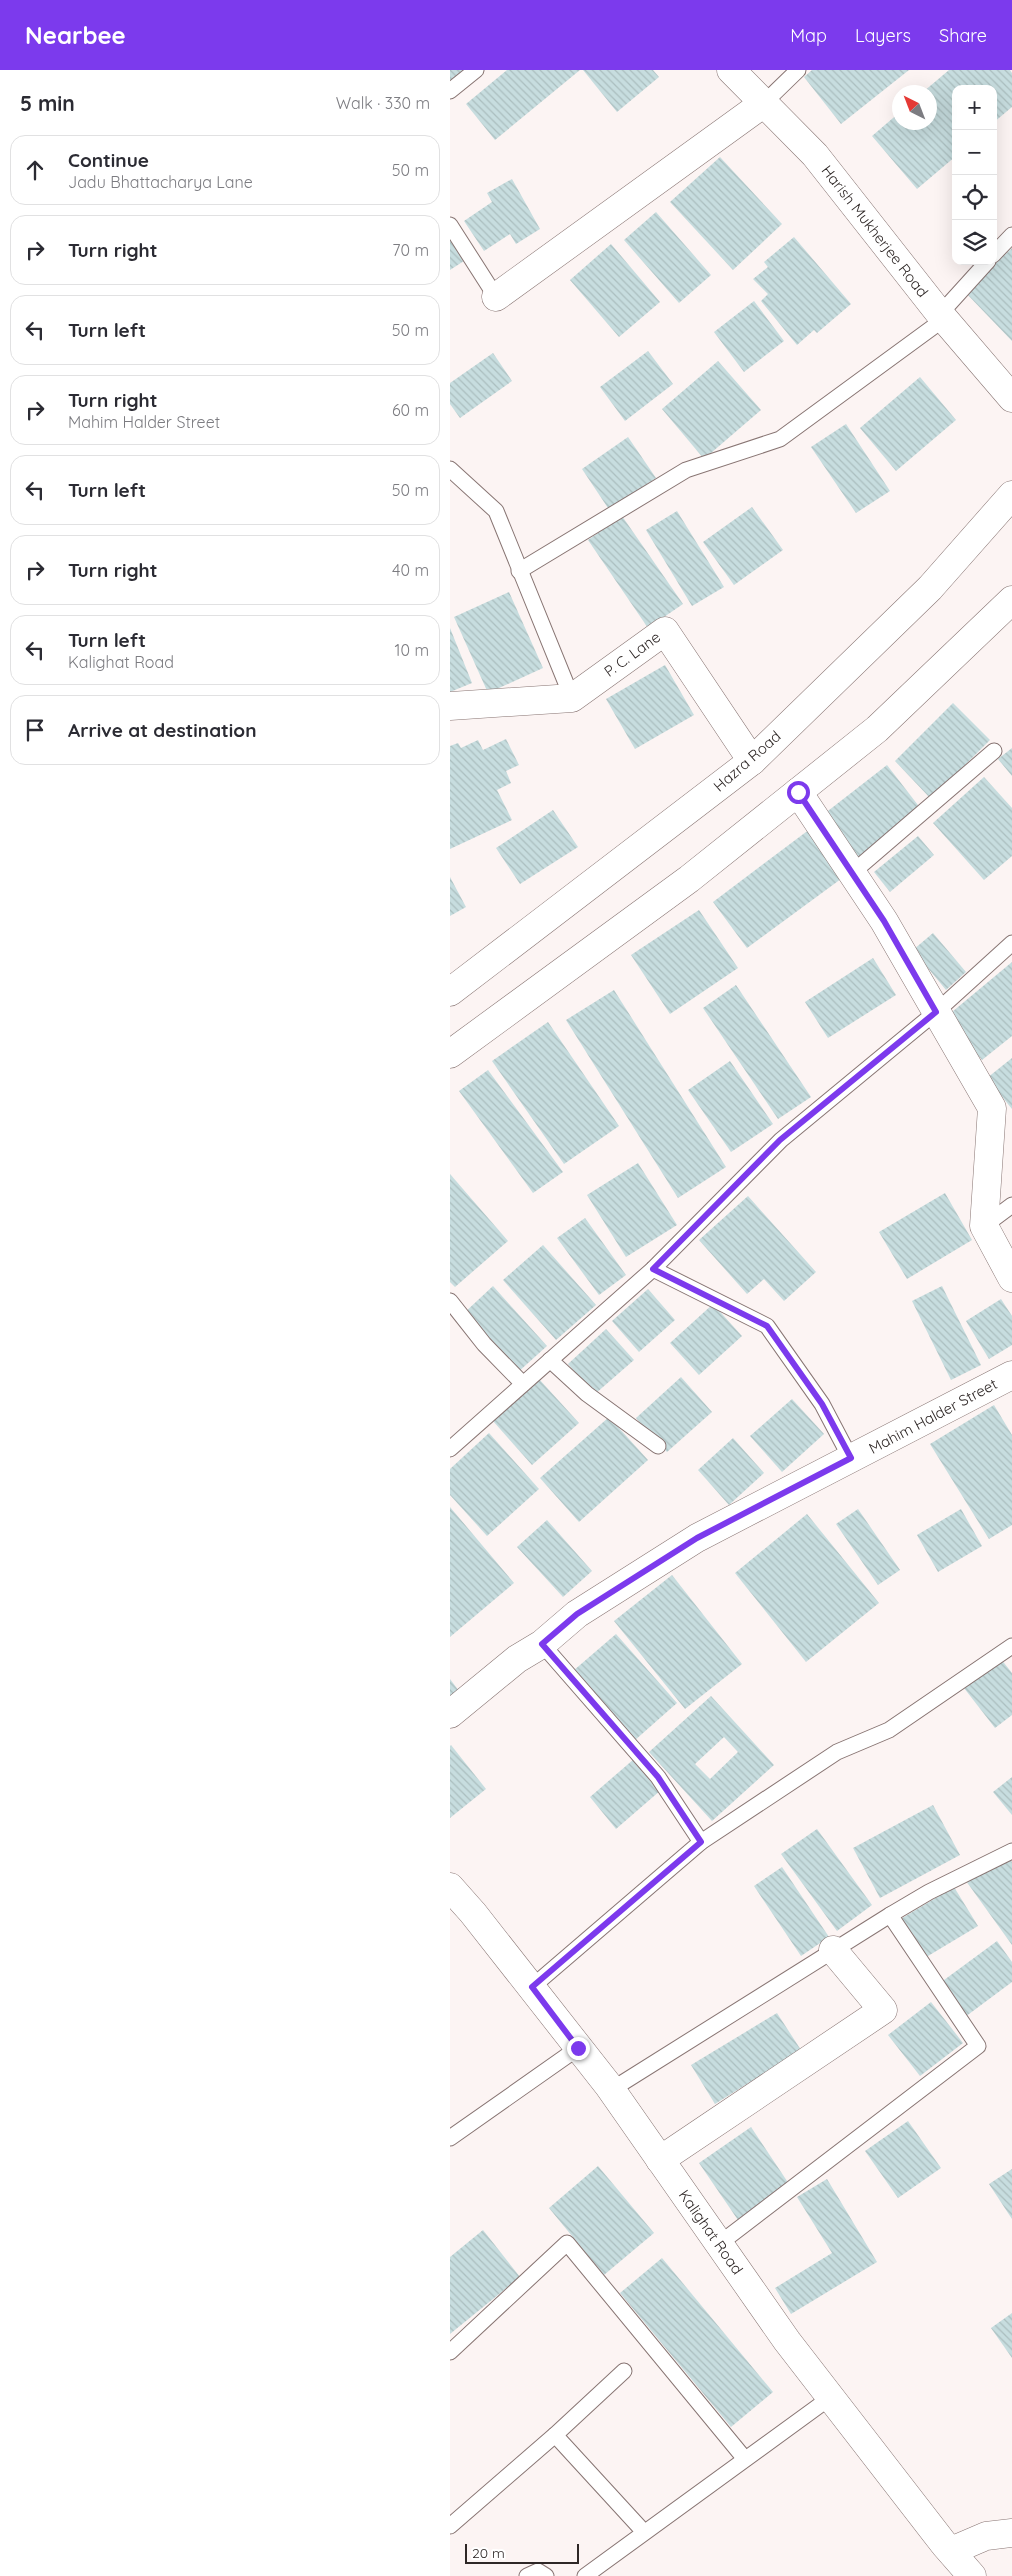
<!DOCTYPE html>
<meta charset="utf-8">
<style>
:root{--surface:#fff;--page:#f7f7f7;--text:#2b2b33;--muted:#7c7c81;--line:#e1e1e2;--accent:#7c3aed}
body{margin:0;font-family:Quicksand,sans-serif;background:var(--page);color:var(--text)}
.controls{position:absolute;right:15px;top:15px;display:grid;overflow:hidden;border-radius:10px;box-shadow:0 5px 20px #0002}
.controls button{width:45px;height:45px;display:grid;place-items:center;padding:0;border:0;border-bottom:1px solid var(--line);background:var(--surface);color:var(--text);font:25px sans-serif}
.compass{position:absolute;left:442px;top:15px;width:45px;height:45px;border-radius:50%;background:var(--surface);box-shadow:0 5px 20px #0002;rotate:318deg}
.scale{position:absolute;left:15px;bottom:12px;width:114px;box-sizing:border-box;padding-left:5px;border:2px solid #2e2726;border-top:0;font-size:14px;line-height:18px;white-space:nowrap;color:#2e2726;-webkit-text-stroke:4px #fff;paint-order:stroke}
.stop{position:absolute;width:15px;height:15px;margin:-11px;border:4px solid #7c3aed;border-radius:50%;background:#fff}
.stop.end{background:#7c3aed;border-color:#fff;box-shadow:0 1px 5px #0008}
.list{margin:0;padding:0;list-style:none}
h2{display:flex;justify-content:space-between;align-items:center;height:65px;margin:0;padding:0 20px;font-size:21px}
h2 small{font-size:16px;font-weight:400;color:var(--muted)}
.list li{display:grid;grid-template-columns:32px 1fr auto;gap:15px;align-items:center;box-sizing:border-box;height:70px;margin:0 10px 10px;padding:0 10px;border:1px solid var(--line);border-radius:15px}
.list b{display:block;font-size:19px;white-space:nowrap}
.list p{margin:0;font-size:16px;white-space:nowrap;color:var(--muted)}
.list em{font-size:16px;font-style:normal;color:var(--muted)}
.icon{flex:none;width:28px;height:28px;fill:none;stroke:currentColor;stroke-width:2;stroke-linecap:round;stroke-linejoin:round}
.map{position:relative;flex:none;width:562px;height:2506px;overflow:hidden}
header{display:flex;align-items:center;gap:30px;box-sizing:border-box;height:70px;padding:0 25px;background:var(--accent);color:#fff}
header strong{font-size:24px}
nav{display:flex;gap:28px;margin-inline-start:auto;font-size:18px}
main{display:flex}
aside{flex:1;background:var(--surface)}
.map>svg:first-child{display:block}
.building{fill:url(#building-back-hatch);fill-rule:evenodd}
.lines{fill:none;stroke-linecap:round;stroke-linejoin:round}
.service-casing{stroke:#887573;stroke-width:17}
.minor-casing{stroke:#887573;stroke-width:29}
.secondary-casing{stroke:#887573;stroke-width:29}
.service{stroke:#fff;stroke-width:15}
.minor{stroke:#fff;stroke-width:28}
.secondary{stroke:#fff;stroke-width:28}
.route{stroke:#7c3aed;stroke-width:6}
.labels{text-anchor:middle;dominant-baseline:central;stroke-width:5;stroke-linejoin:round;paint-order:stroke}
.street-label{font-size:15px;fill:#2e2726;stroke:#fff}
</style>
<header>
<strong>Nearbee</strong>
<nav><a>Map</a><a>Layers</a><a>Share</a></nav>
</header>
<main>
<aside>
<h2>5 min<small>Walk · 330 m</small></h2>
<ul class="list">
<li><svg class="icon" aria-label="ahead" viewBox="0 0 24 24"><path d="M12 20V5M6 11l6-6 6 6"/></svg><div><b>Continue</b><p>Jadu Bhattacharya Lane</p></div><em>50 m</em></li>
<li><svg class="icon" aria-label="right" viewBox="0 0 24 24"><path d="M7 20v-9h11M14 6l5 5-5 5"/></svg><div><b>Turn right</b></div><em>70 m</em></li>
<li><svg class="icon" aria-label="left" viewBox="0 0 24 24"><path d="M17 20v-9H6M10 6l-5 5 5 5"/></svg><div><b>Turn left</b></div><em>50 m</em></li>
<li><svg class="icon" aria-label="right" viewBox="0 0 24 24"><path d="M7 20v-9h11M14 6l5 5-5 5"/></svg><div><b>Turn right</b><p>Mahim Halder Street</p></div><em>60 m</em></li>
<li><svg class="icon" aria-label="left" viewBox="0 0 24 24"><path d="M17 20v-9H6M10 6l-5 5 5 5"/></svg><div><b>Turn left</b></div><em>50 m</em></li>
<li><svg class="icon" aria-label="right" viewBox="0 0 24 24"><path d="M7 20v-9h11M14 6l5 5-5 5"/></svg><div><b>Turn right</b></div><em>40 m</em></li>
<li><svg class="icon" aria-label="left" viewBox="0 0 24 24"><path d="M17 20v-9H6M10 6l-5 5 5 5"/></svg><div><b>Turn left</b><p>Kalighat Road</p></div><em>10 m</em></li>
<li><svg class="icon" aria-label="arrive" viewBox="0 0 24 24"><path d="M6 21V4h12l-3 4 3 4H6"/></svg><div><b>Arrive at destination</b></div></li>
</ul>
</aside>
<div class="map">
<svg width="562" height="2506" viewBox="0 0 562 2506">
<defs>
<pattern id="building-back-hatch" width="6" height="6" patternUnits="userSpaceOnUse" patternTransform="scale(1.25)"><rect width="6" height="6" fill="#c7dddf"/><path d="M-1 5l2 2M0 0l6 6M5-1l2 2" fill="none" stroke="#abbebf"/></pattern>
</defs>
<rect width="100%" height="100%" fill="#fcf4f3"/>
<g class="building">
<polygon points="0,0 19,0 0,13"/>
<polygon points="57,0 130,0 45,70 16,34"/>
<polygon points="133,0 203,0 209,7 167,42"/>
<polygon points="362,0 459,0 391,54 354,7"/>
<polygon points="499,0 560,0 562,3 562,37 543,53 543,19 506,19 506,86 467,119 422,66 450,42 450,52 480,52 480,22 473,22"/>
<polygon points="270,87 332,154 283,200 220,132"/>
<polygon points="62,109 90,159 66,174 60,164 34,181 14,151 42,132 37,123"/>
<polygon points="206,142 261,205 229,233 174,170"/>
<polygon points="0,162 17,189 0,200"/>
<polygon points="344,167 401,234 367,263 364,260 347,275 311,231 318,224 303,209 318,197 314,192"/>
<polygon points="161,174 210,232 169,267 120,210"/>
<polygon points="562,178 562,271 515,222"/>
<polygon points="304,231 334,271 294,302 264,262"/>
<polygon points="198,281 223,314 175,351 150,317"/>
<polygon points="43,283 62,311 10,348 0,334 0,313"/>
<polygon points="268,291 311,340 254,389 212,339"/>
<polygon points="470,307 506,350 446,401 410,358"/>
<polygon points="396,354 440,421 406,443 361,377"/>
<polygon points="178,367 206,408 160,441 132,399"/>
<polygon points="302,437 333,480 284,515 253,472"/>
<polygon points="227,441 274,517 242,536 196,460"/>
<polygon points="172,446 233,534 198,558 138,470"/>
<polygon points="59,522 93,598 38,623 4,547"/>
<polygon points="0,558 22,613 0,622"/>
<polygon points="215,595 244,645 185,679 156,629"/>
<polygon points="503,633 540,670 481,729 445,691"/>
<polygon points="56,669 69,695 56,701 61,713 47,720 62,750 0,779 0,676 8,673 11,678 28,670 33,680"/>
<polygon points="562,678 562,706 548,689"/>
<polygon points="437,695 471,739 408,788 374,744"/>
<polygon points="534,707 562,738 562,786 534,810 483,753"/>
<polygon points="103,740 128,777 70,814 46,778"/>
<polygon points="360,759 395,806 297,878 263,832"/>
<polygon points="468,766 484,785 440,822 424,802"/>
<polygon points="0,807 16,837 0,846"/>
<polygon points="249,840 288,898 220,944 181,885"/>
<polygon points="483,863 516,902 496,920 463,880"/>
<polygon points="423,888 446,925 378,968 355,932"/>
<polygon points="562,892 562,966 532,990 496,947"/>
<polygon points="286,915 361,1027 328,1049 253,938"/>
<polygon points="164,920 276,1097 228,1128 116,950"/>
<polygon points="98,952 169,1056 114,1094 42,991"/>
<polygon points="562,988 562,1039 537,1008"/>
<polygon points="280,991 323,1054 281,1082 238,1020"/>
<polygon points="38,1000 113,1102 83,1123 9,1021"/>
<polygon points="188,1093 227,1155 176,1187 137,1125"/>
<polygon points="0,1104 58,1171 5,1217 0,1212"/>
<polygon points="495,1123 522,1170 457,1209 429,1162"/>
<polygon points="298,1126 366,1202 334,1231 314,1209 297,1224 249,1170"/>
<polygon points="135,1148 176,1205 149,1225 107,1168"/>
<polygon points="93,1175 146,1235 106,1270 53,1210"/>
<polygon points="43,1216 97,1276 67,1303 13,1244"/>
<polygon points="492,1216 531,1295 501,1310 462,1231"/>
<polygon points="198,1219 225,1250 189,1282 162,1251"/>
<polygon points="551,1229 562,1246 562,1275 539,1289 516,1251"/>
<polygon points="263,1234 292,1266 249,1305 220,1273"/>
<polygon points="156,1259 184,1290 145,1324 118,1294"/>
<polygon points="231,1307 262,1342 217,1382 186,1348"/>
<polygon points="89,1309 129,1353 82,1395 43,1351"/>
<polygon points="342,1329 374,1364 332,1402 300,1366"/>
<polygon points="544,1335 562,1365 562,1455 539,1469 480,1374"/>
<polygon points="159,1347 198,1390 129,1452 90,1408"/>
<polygon points="39,1363 89,1419 37,1466 0,1425 0,1399"/>
<polygon points="283,1368 314,1403 279,1435 248,1400"/>
<polygon points="0,1437 64,1513 0,1567"/>
<polygon points="408,1439 450,1500 428,1515 386,1454"/>
<polygon points="511,1439 532,1476 488,1502 467,1465"/>
<polygon points="357,1444 429,1533 356,1592 285,1503"/>
<polygon points="97,1450 142,1501 113,1527 67,1477"/>
<polygon points="222,1505 292,1594 235,1639 164,1551"/>
<polygon points="166,1564 227,1633 184,1671 123,1601"/>
<polygon points="551,1589 562,1603 562,1645 545,1658 514,1618"/>
<polygon points="0,1609 12,1625 0,1634"/>
<path d="M261,1626L324,1695L262,1751L199,1682ZM274,1667L288,1682L260,1709L245,1694Z"/>
<polygon points="1,1675 36,1719 0,1748 0,1676"/>
<polygon points="184,1689 211,1720 166,1759 140,1727"/>
<polygon points="562,1707 562,1745 543,1722"/>
<polygon points="483,1735 510,1785 430,1828 403,1778"/>
<polygon points="367,1759 422,1835 387,1861 331,1784"/>
<polygon points="558,1787 562,1792 562,1875 516,1811"/>
<polygon points="332,1797 379,1867 351,1886 304,1816"/>
<polygon points="504,1817 528,1856 473,1889 449,1850"/>
<polygon points="547,1871 562,1892 562,1912 515,1947 490,1913"/>
<polygon points="481,1932 513,1973 470,2006 438,1965"/>
<polygon points="327,1943 351,1980 265,2034 241,1995"/>
<polygon points="458,2051 491,2098 448,2128 415,2081"/>
<polygon points="301,2057 339,2114 288,2150 249,2093"/>
<polygon points="148,2096 204,2163 154,2205 99,2138"/>
<polygon points="562,2099 562,2149 539,2114"/>
<polygon points="377,2109 427,2192 341,2244 325,2218 382,2183 347,2127"/>
<polygon points="33,2160 70,2207 0,2264 0,2187"/>
<polygon points="212,2188 323,2322 281,2357 170,2223"/>
<polygon points="562,2243 562,2288 541,2258"/>
</g>
<g class="lines">
<defs>
<g id="service">
<polyline points="0,21 26,0"/>
<polyline points="314,33 348,0"/>
<polyline points="0,155 46,227"/>
<polyline points="543,185 562,165"/>
<polyline points="490,244 538,191"/>
<polyline points="0,399 46,441 122,628"/>
<polyline points="69,501 236,400 330,369 494,249"/>
<polyline points="402,803 544,681"/>
<polyline points="534,1156 562,1135"/>
<polyline points="203,1199 317,1256 372,1334 401,1389"/>
<polyline points="0,1231 34,1274 73,1314"/>
<polyline points="100,1290 137,1324 208,1376"/>
<polyline points="0,1379 203,1199 331,1070 486,942 562,873"/>
<polyline points="92,1574 208,1707 251,1772"/>
<polyline points="82,1917 251,1772 387,1682 439,1660 562,1576"/>
<polyline points="161,2020 440,1845 479,1822 562,1781"/>
<polyline points="0,2068 128,1978"/>
<polyline points="269,2174 528,1976 440,1845"/>
<polyline points="0,2282 117,2173 295,2389"/>
<polyline points="105,2365 194,2462"/>
<polyline points="0,2456 105,2365 174,2301"/>
<polyline points="77,2506 88,2501 96,2506"/>
<polyline points="135,2506 381,2327"/>
</g>
<g id="minor">
<polyline points="281,0 365,85 490,244 562,328"/>
<polyline points="46,227 314,33"/>
<polyline points="0,636 122,628 215,561 302,691"/>
<polyline points="348,722 434,851 542,1038 534,1156 562,1208"/>
<polyline points="0,1644 67,1589 92,1574 127,1544 247,1468 562,1305"/>
<polyline points="0,1817 23,1843 158,2015 337,2271 494,2474 522,2506"/>
<polyline points="210,2090 433,1940 383,1880"/>
<polyline points="501,2481 536,2466 562,2463"/>
</g>
<g id="secondary">
<polyline points="0,922 302,691 480,518 562,425"/>
<polyline points="0,984 239,809 427,659 562,530"/>
</g>
</defs>
<use href="#service" class="service-casing"/>
<use href="#minor" class="minor-casing"/>
<use href="#secondary" class="secondary-casing"/>
<use href="#service" class="service"/>
<use href="#minor" class="minor"/>
<use href="#secondary" class="secondary"/>
</g>
<g class="lines">
<polyline class="route" points="128,1978 82,1917 251,1772 208,1707 92,1574 127,1544 247,1468 401,1388 372,1334 317,1256 203,1199 330,1070 486,942 434,851 348,722"/>
</g>
<g class="labels">
<g class="street-label">
<text transform="translate(425 161) rotate(52)">Harish Mukherjee Road</text>
<text transform="translate(182 584) rotate(-36)">P. C. Lane</text>
<text transform="translate(297 691) rotate(-41)">Hazra Road</text>
<text transform="translate(483 1346) rotate(-28)">Mahim Halder Street</text>
<text transform="translate(261 2162) rotate(55)">Kalighat Road</text>
</g>
</g>
</svg>
<div class="controls">
<button>+</button>
<button>−</button>
<button><svg class="icon" aria-label="locate" viewBox="0 0 24 24"><circle cx="12" cy="12" r="6"/><path d="M12 2v4M12 18v4M2 12h4M18 12h4"/></svg></button>
<button><svg class="icon" aria-label="layers" viewBox="0 0 24 24"><path d="M12 4l9 5-9 5-9-5zM3 14l9 5 9-5"/></svg></button>
</div>
<svg class="compass" viewBox="-18 -18 36 36"><path d="M0-13l5 13h-10z" fill="#e53935"/><path d="M0 13l5-13h-10z" fill="#7c7c81"/></svg>
<div class="scale">20 m</div>
<div class="stop" style="left:348px;top:722px"></div>
<div class="stop end" style="left:128px;top:1978px"></div>
</div>
</main>
